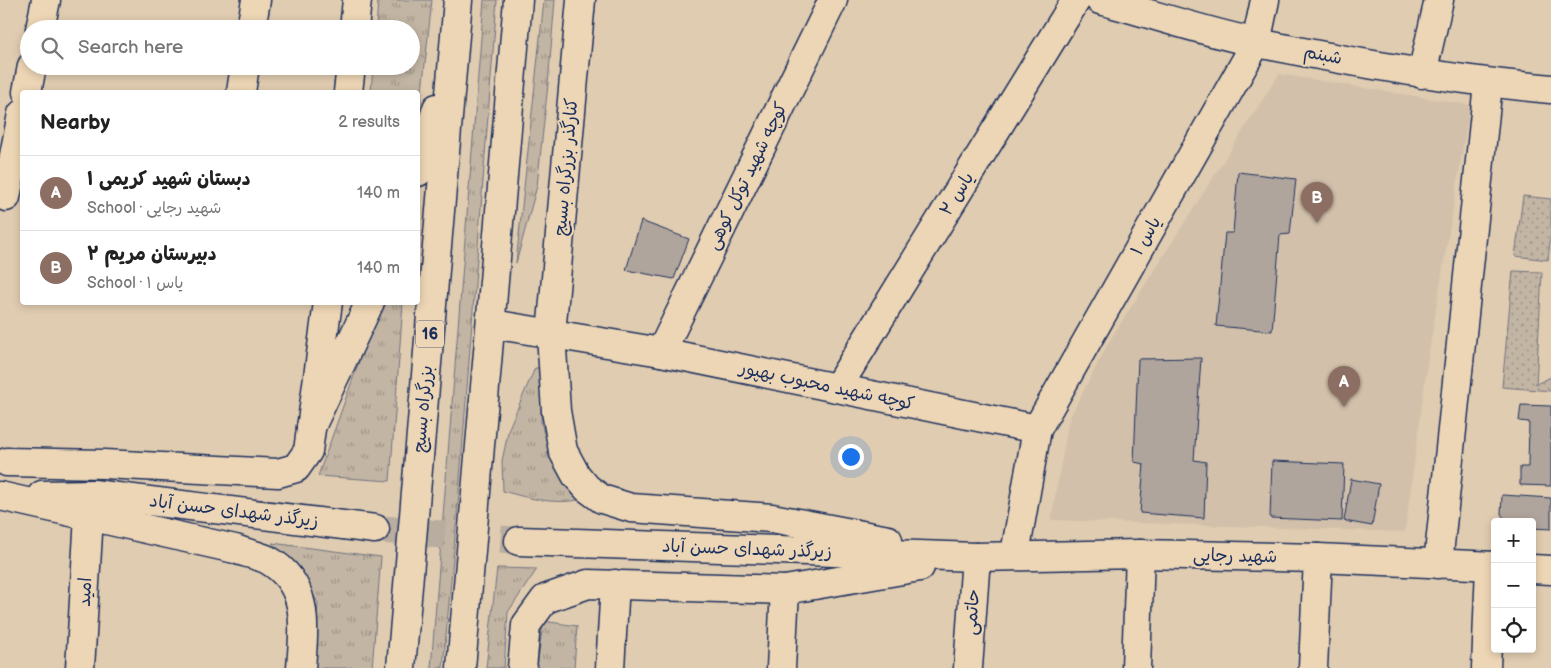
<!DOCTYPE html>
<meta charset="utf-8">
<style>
:root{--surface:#fff;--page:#f2f2f2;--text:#222;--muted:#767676;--line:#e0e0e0;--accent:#0f766e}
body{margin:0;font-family:"Balsamiq Sans","Playpen Sans Arabic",sans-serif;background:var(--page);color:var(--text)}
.controls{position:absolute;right:15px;bottom:15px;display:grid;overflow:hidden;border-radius:5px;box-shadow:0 2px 8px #0003}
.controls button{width:45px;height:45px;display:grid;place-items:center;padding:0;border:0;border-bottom:1px solid var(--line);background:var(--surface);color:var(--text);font:25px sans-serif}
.you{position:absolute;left:850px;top:456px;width:18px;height:18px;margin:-12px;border:4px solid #fff;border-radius:50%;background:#1a73e8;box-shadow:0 0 0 8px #1a73e833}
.badge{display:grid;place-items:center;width:32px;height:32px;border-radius:50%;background:var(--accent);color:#fff;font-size:16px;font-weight:700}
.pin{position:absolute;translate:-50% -41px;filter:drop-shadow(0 1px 2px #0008)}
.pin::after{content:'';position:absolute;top:26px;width:18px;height:15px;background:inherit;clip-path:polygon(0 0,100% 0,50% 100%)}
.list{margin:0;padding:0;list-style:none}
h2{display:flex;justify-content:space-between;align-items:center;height:65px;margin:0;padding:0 20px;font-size:21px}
h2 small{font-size:16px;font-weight:400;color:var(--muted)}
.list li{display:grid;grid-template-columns:32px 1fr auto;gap:15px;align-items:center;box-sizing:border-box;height:75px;padding:0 20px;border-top:1px solid var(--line)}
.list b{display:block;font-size:19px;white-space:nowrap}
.list p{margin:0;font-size:16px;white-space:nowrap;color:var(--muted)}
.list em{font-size:16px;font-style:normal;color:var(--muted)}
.icon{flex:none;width:28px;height:28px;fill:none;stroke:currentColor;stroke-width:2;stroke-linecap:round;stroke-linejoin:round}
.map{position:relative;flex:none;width:1551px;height:668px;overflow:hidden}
.search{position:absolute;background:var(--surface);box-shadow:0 2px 8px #0003;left:20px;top:20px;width:400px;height:55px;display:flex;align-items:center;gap:12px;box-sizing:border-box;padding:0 18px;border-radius:28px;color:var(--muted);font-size:19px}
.panel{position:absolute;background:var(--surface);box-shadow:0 2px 8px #0003;left:20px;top:90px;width:400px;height:215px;border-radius:5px}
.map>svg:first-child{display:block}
.built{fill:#d2c0aa;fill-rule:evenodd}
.grass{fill:url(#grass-tufts);stroke:#6f7280}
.park{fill:url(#park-dots);stroke:#6f7280}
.building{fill:#b0a59c;stroke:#1b2f5e}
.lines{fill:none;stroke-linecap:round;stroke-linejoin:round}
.minor-tunnel{stroke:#b9ada0;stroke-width:28;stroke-dasharray:28 14;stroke-linecap:butt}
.minor-casing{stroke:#1b2f5e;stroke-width:31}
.highway-casing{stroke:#1b2f5e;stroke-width:31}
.minor{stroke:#edd6b5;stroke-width:28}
.highway{stroke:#edd6b5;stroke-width:28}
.labels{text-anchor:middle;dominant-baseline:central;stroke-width:4;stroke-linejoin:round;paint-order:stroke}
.shield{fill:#edd6b5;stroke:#5a6178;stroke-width:1}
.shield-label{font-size:16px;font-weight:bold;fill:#1b2f5e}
.street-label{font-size:18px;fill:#1b2f5e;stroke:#edd6b5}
</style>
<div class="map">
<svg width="1551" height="668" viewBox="0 0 1551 668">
<defs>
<pattern id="grass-tufts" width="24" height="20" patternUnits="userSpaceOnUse" patternTransform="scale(1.25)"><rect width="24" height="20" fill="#c3b5a3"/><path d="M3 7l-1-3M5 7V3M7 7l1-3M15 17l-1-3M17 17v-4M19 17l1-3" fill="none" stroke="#9e9488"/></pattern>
<pattern id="park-dots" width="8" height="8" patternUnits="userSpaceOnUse" patternTransform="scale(1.25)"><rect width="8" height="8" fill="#c3b5a3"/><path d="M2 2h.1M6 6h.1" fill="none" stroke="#9e9488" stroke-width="1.8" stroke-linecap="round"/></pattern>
</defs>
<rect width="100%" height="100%" fill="#e0ccb0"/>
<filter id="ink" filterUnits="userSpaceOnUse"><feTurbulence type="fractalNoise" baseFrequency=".02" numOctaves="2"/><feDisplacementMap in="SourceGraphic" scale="10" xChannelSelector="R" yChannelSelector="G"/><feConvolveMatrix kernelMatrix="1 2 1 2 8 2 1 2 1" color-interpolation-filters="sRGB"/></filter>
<g filter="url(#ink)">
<path class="built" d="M1279,74L1470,105L1429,352L1405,532L1051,520L1069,419L1110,340ZM1272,461L1344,464L1342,521L1270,518ZM1352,479L1379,484L1372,525Z"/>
<g class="grass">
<polygon points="378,0 432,0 418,127 418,92 371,92 373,66 411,66 411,29 376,29"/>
<polygon points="484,0 497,0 458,504 443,668 431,668"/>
<polygon points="544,0 555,0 548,84 537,186 516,263"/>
<polygon points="380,303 403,303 390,481 318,476"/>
<path d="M535,368H542L541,423L556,466L584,499C556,505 530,499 503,491L502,461L509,428Z"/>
<polygon points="272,543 381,557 372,668 313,668 318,603 300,571"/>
<polygon points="497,568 537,569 508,612 504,668 486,668"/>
<polygon points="543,621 577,626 574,668 537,668"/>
</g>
<g class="park">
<polygon points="1523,196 1551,199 1551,233 1548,260 1515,256"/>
<polygon points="1513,271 1542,272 1536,384 1551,377 1551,391 1502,387"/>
</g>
<g class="building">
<polygon points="1238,172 1296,179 1290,234 1280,235 1272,331 1216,326 1225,233 1233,233"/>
<polygon points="641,221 689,239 674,279 626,270"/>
<polygon points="1201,358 1194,460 1206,462 1204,518 1140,513 1144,464 1134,462 1138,359"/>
<polygon points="1521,405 1551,406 1551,486 1520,485 1520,467 1528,467 1529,422 1519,421"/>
<polygon points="1272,461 1344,464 1342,521 1270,518"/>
<polygon points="1351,479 1379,484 1372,526 1344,521"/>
<polygon points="1502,495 1551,498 1551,529 1532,528 1532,522 1507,522 1501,514"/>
</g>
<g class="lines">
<polyline class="minor-tunnel" points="375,529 519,541"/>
<defs>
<g id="minor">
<polyline points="581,0 551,334 556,411 563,451 576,475 587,488 602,499 631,508 772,518 888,540"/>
<path d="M1100,0C1152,14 1205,32 1258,43C1355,63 1452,80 1551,89"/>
<polyline points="40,29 46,0"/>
<polyline points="251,29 256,0"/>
<polyline points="354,29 357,0"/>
<polyline points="1422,74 1439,0"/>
<polyline points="27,92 32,66"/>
<polyline points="241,92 245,66"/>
<polyline points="348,92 351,66"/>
<polyline points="6,197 22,114"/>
<polyline points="492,324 661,352 1037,429 1015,554"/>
<polyline points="661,352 833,0"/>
<polyline points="837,388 1076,0"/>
<polyline points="1037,429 1256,43 1265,0"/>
<polyline points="7,462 104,464 278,473 296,468 308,451 328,302"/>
<polyline points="42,495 93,494 375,529"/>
<path d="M0,496L235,549C245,553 258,555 268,560C310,584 304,627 301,668"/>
<polyline points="519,541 976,557 1140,554 1318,558 1495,566"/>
<polyline points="1438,564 1488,84"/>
<polyline points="1532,569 1551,570"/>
<polyline points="80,668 89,516"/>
<polyline points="522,668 526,625 545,599 588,584 785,590 920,567"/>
<polyline points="610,668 615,584"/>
<polyline points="781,668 785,590"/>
<polyline points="968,668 976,557"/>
<polyline points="1136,668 1140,554"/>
<polyline points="1313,668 1318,558"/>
<polyline points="1486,668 1490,566"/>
</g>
<g id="highway">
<polyline points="418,172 437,108"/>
<polyline points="311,427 370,302"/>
<polyline points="401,668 458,0"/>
<polyline points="461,668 518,0"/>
</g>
</defs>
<use href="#minor" class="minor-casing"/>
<use href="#highway" class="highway-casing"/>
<use href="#minor" class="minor"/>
<use href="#highway" class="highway"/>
</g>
</g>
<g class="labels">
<rect class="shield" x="416" y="320.5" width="28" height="27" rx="4"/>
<g class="shield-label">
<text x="430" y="334">16</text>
</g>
<g class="street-label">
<text transform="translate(1323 55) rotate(11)">شبنم</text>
<text transform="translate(566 167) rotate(-85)">کنارگذر بزرگراه بسیج</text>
<text transform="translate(747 176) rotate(-64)">کوچه شهید توکل کوهی</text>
<text transform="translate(957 194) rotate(-58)">یاس ۲</text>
<text transform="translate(1146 236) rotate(-60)">یاس ۱</text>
<text transform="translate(827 386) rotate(12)">کوچه شهید محبوب بهپور</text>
<text transform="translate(423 409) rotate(-85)">بزرگراه بسیج</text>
<text transform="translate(234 511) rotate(7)">زیرگذر شهدای حسن آباد</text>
<text transform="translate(747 549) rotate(2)">زیرگذر شهدای حسن آباد</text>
<text transform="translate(1235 556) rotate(1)">شهید رجایی</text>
<text transform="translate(85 592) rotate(-87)">امید</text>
<text transform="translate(972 612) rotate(-86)">حاتمی</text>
</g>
</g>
</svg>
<div class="controls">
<button>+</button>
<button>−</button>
<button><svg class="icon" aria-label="locate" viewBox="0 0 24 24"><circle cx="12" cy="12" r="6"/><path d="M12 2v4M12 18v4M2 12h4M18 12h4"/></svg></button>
</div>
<div class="you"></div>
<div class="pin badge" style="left:1344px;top:407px;background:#8d6e63">A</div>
<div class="pin badge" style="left:1317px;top:223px;background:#8d6e63">B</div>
<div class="search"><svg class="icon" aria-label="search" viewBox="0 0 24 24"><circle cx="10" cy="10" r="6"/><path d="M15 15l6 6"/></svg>Search here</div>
<section class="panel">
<h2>Nearby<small>2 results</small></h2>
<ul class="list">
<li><span class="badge" style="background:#8d6e63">A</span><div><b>دبستان شهید کریمی ۱</b><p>School · شهید رجایی</p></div><em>140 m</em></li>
<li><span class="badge" style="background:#8d6e63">B</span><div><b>دبیرستان مریم ۲</b><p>School · یاس ۱</p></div><em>140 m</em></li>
</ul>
</section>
</div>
